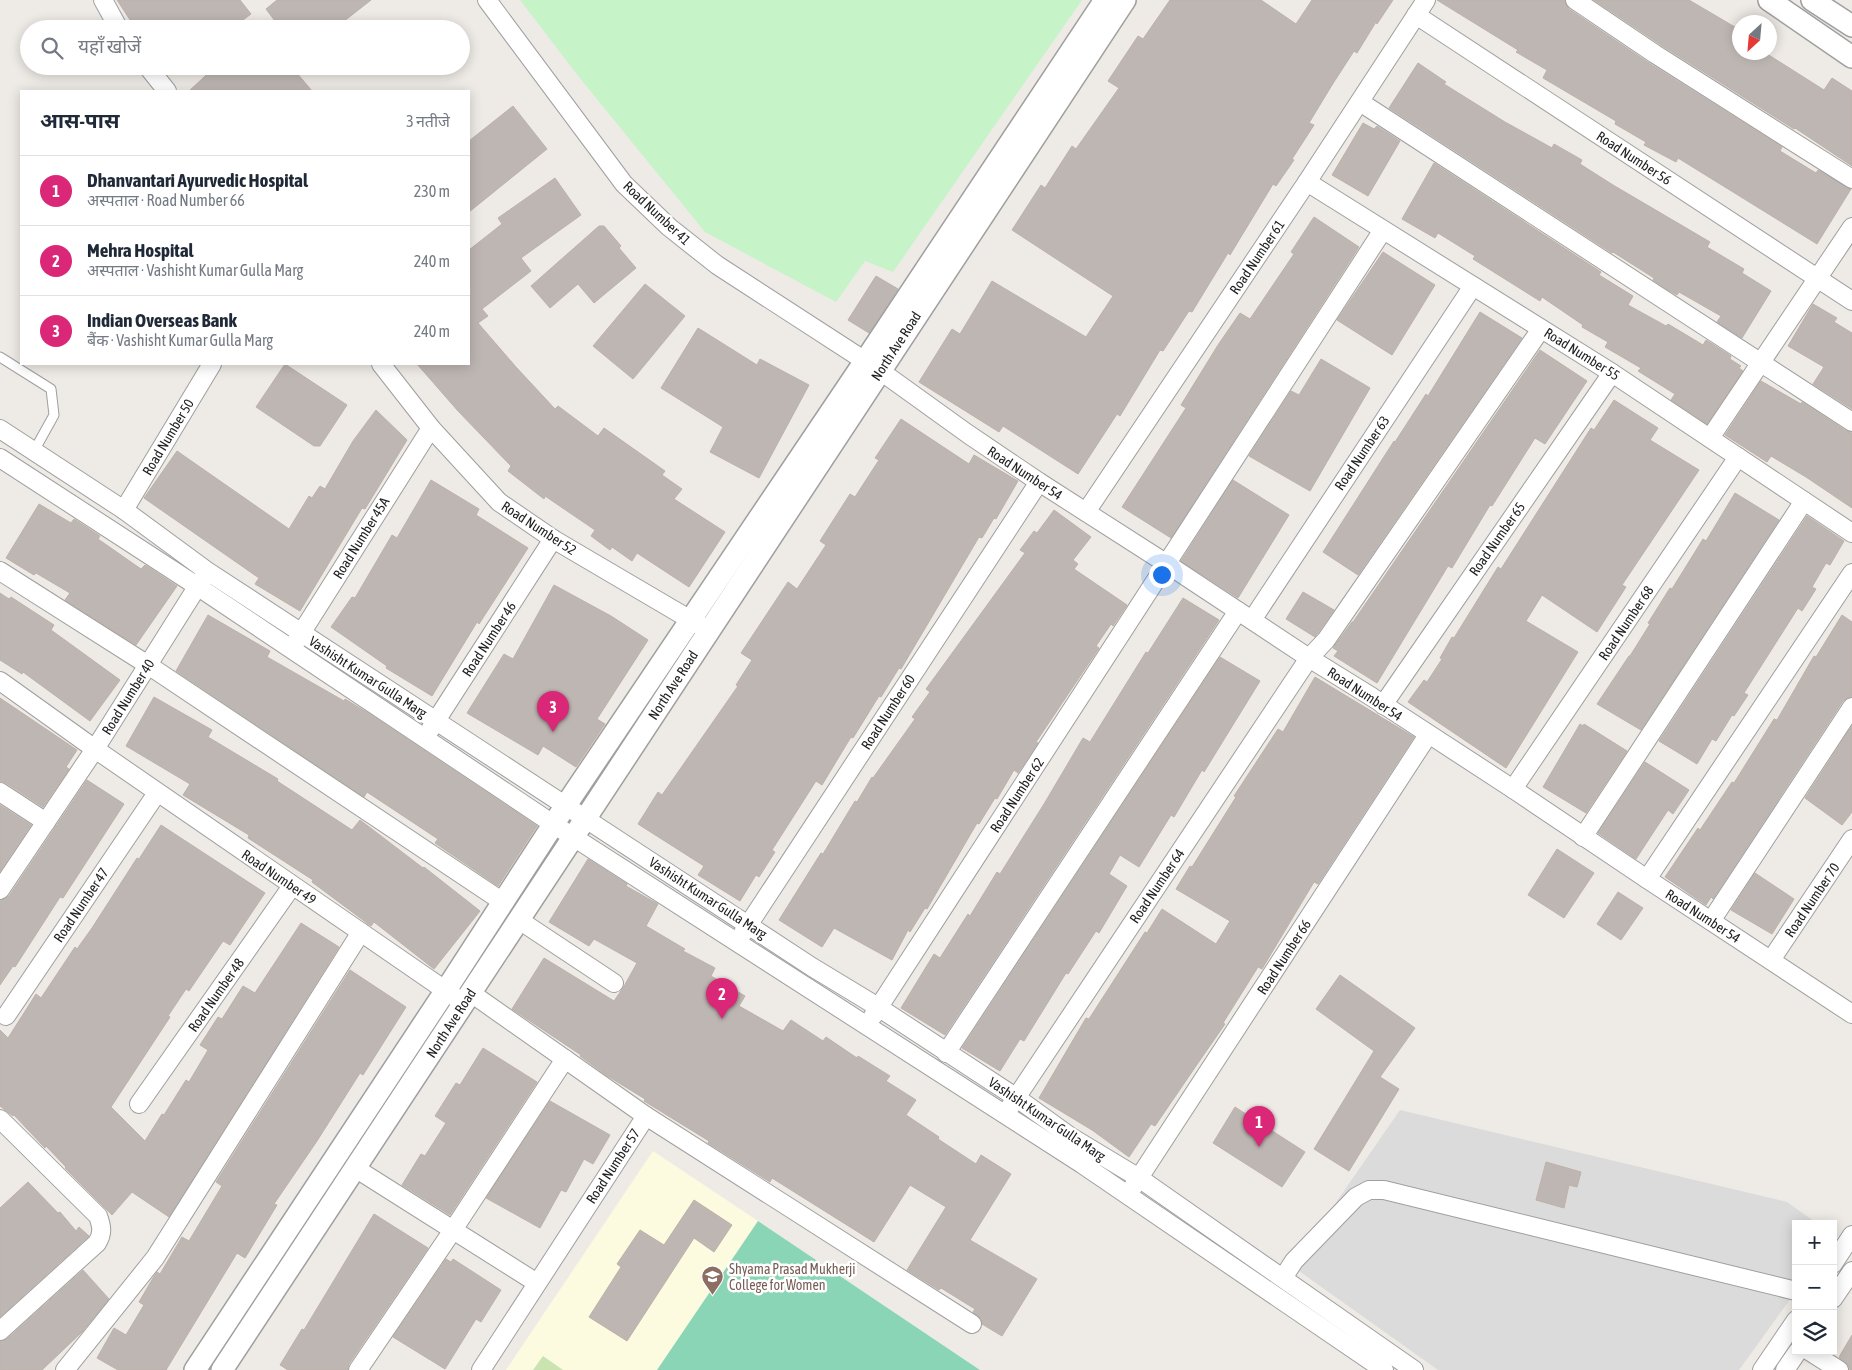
<!DOCTYPE html>
<html lang="hi">
<meta charset="utf-8">
<style>
:root{--surface:#fff;--page:#f2f2f3;--text:#1f2937;--muted:#747a83;--line:#e0e1e3;--accent:#db2777}
body{margin:0;font-family:"Asap Condensed","Noto Sans Devanagari",sans-serif;background:var(--page);color:var(--text)}
.controls{position:absolute;right:15px;bottom:15px;display:grid;overflow:hidden;border-radius:0px;box-shadow:0 2px 12px #0003}
.controls button{width:45px;height:45px;display:grid;place-items:center;padding:0;border:0;border-bottom:1px solid var(--line);background:var(--surface);color:var(--text);font:25px sans-serif}
.compass{position:absolute;left:1732px;top:15px;width:45px;height:45px;border-radius:50%;background:var(--surface);box-shadow:0 2px 12px #0003;rotate:206deg}
.you{position:absolute;left:1161px;top:574px;width:18px;height:18px;margin:-12px;border:4px solid #fff;border-radius:50%;background:#1a73e8;box-shadow:0 0 0 8px #1a73e833}
.badge{display:grid;place-items:center;width:32px;height:32px;border-radius:50%;background:var(--accent);color:#fff;font-size:16px;font-weight:700}
.pin{position:absolute;translate:-50% -41px;filter:drop-shadow(0 1px 2px #0008)}
.pin::after{content:'';position:absolute;top:26px;width:18px;height:15px;background:inherit;clip-path:polygon(0 0,100% 0,50% 100%)}
.list{margin:0;padding:0;list-style:none}
h2{display:flex;justify-content:space-between;align-items:center;height:65px;margin:0;padding:0 20px;font-size:21px}
h2 small{font-size:16px;font-weight:400;color:var(--muted)}
.list li{display:grid;grid-template-columns:32px 1fr auto;gap:15px;align-items:center;box-sizing:border-box;height:70px;padding:0 20px;border-top:1px solid var(--line)}
.list b{display:block;font-size:19px;white-space:nowrap}
.list p{margin:0;font-size:16px;white-space:nowrap;color:var(--muted)}
.list em{font-size:16px;font-style:normal;color:var(--muted)}
.icon{flex:none;width:28px;height:28px;fill:none;stroke:currentColor;stroke-width:2;stroke-linecap:round;stroke-linejoin:round}
.map{position:relative;flex:none;width:1852px;height:1370px;overflow:hidden}
.search{position:absolute;background:var(--surface);box-shadow:0 2px 12px #0003;left:20px;top:20px;width:450px;height:55px;display:flex;align-items:center;gap:12px;box-sizing:border-box;padding:0 18px;border-radius:28px;color:var(--muted);font-size:19px}
.panel{position:absolute;background:var(--surface);box-shadow:0 2px 12px #0003;left:20px;top:90px;width:450px;height:275px;border-radius:0px}
.map>svg:first-child{display:block}
.residential{fill:#dcdbdb}
.education{fill:#fcfbe0}
.grass{fill:#cae3b0}
.park{fill:#c6f4c8}
.pitch{fill:#8ad5b6}
.building{fill:#beb6b2;stroke:#beb1a9}
.lines{fill:none;stroke-linecap:round;stroke-linejoin:round}
.service-casing{stroke:#9f9f9f;stroke-width:11}
.minor-casing{stroke:#9f9f9f;stroke-width:20}
.tertiary-casing{stroke:#9f9f9f;stroke-width:24}
.service{stroke:#fff;stroke-width:9}
.minor{stroke:#fff;stroke-width:18}
.tertiary{stroke:#fff;stroke-width:21}
.labels{text-anchor:middle;dominant-baseline:central;stroke-width:5;stroke-linejoin:round;paint-order:stroke}
.street-label{font-size:14px;fill:#1e1e1e;stroke:#fff}
.education-label{font-size:14px;fill:#785e54;stroke:#fff;text-anchor:start}
</style>
<div class="map">
<svg width="1852" height="1370" viewBox="0 0 1852 1370">
<rect width="100%" height="100%" fill="#eeeae5"/>
<polygon class="residential" points="1400,1110 1787,1202 1818,1224 1796,1224 1796,1291 1739,1370 1438,1370 1292,1266"/>
<polygon class="education" points="653,1151 758,1221 980,1370 506,1370"/>
<polygon class="grass" points="543,1356 563,1370 533,1370"/>
<polygon class="park" points="520,0 1082,0 893,272 865,261 836,302 705,232 579,77"/>
<polygon class="pitch" points="758,1221 980,1370 657,1370"/>
<g class="building">
<polygon points="117,0 240,0 251,14 231,29 136,29"/>
<polygon points="277,0 371,0 334,29 281,29 266,9"/>
<polygon points="1170,0 1261,0 1296,24 1312,0 1393,0 1377,24 1376,22 1357,53 1354,51 1332,85 1309,123 1314,125 1292,159 1294,160 1276,186 1273,184 1230,255 1228,253 1192,312 1189,311 1163,351 1160,350 1120,416 1117,414 1078,474 1003,426 999,432 919,382 952,329 960,334 992,281 1086,337 1113,296 1012,230 1041,185 1045,188 1072,146 1076,149 1119,88 1108,81 1138,36 1143,39"/>
<polygon points="1437,0 1564,0 1569,9 1649,63 1782,147 1780,151 1816,173 1818,170 1851,189 1817,244 1678,158 1676,162 1644,145 1646,142 1615,124 1616,121 1543,78 1547,70 1516,52 1518,50"/>
<polygon points="1594,0 1689,0 1740,30 1740,52 1764,52 1824,90 1832,78 1852,91 1852,166 1795,128 1794,129 1661,45"/>
<polygon points="1418,63 1446,82 1444,84 1505,122 1552,148 1554,144 1582,160 1580,164 1613,185 1710,242 1707,247 1744,269 1742,273 1771,291 1742,338 1717,322 1721,316 1679,292 1677,295 1668,290 1653,280 1654,278 1613,252 1612,253 1389,108"/>
<polygon points="216,66 291,66 312,91 189,91"/>
<polygon points="513,106 547,149 469,212 469,141"/>
<polygon points="1363,123 1374,129 1377,126 1400,141 1368,196 1332,175"/>
<polygon points="1434,163 1601,272 1599,275 1633,296 1628,305 1666,326 1668,324 1703,345 1706,340 1731,356 1730,359 1741,366 1739,368 1743,371 1707,424 1671,400 1675,394 1638,371 1641,368 1605,347 1608,342 1582,327 1583,325 1542,297 1540,301 1473,259 1475,256 1438,233 1435,238 1402,219"/>
<polygon points="555,178 581,215 521,258 531,271 482,309 488,316 478,323 516,367 555,409 558,406 598,436 604,428 665,471 662,475 682,489 674,499 725,532 689,587 637,553 632,561 612,547 610,550 591,536 595,530 545,496 544,499 508,471 511,466 458,411 417,364 469,364 469,250 502,224 498,218"/>
<polygon points="1314,217 1359,247 1171,538 1122,507 1186,408 1181,405 1218,345 1240,313 1250,319 1294,254 1291,252"/>
<polygon points="599,226 604,226 621,246 619,248 636,268 594,303 578,284 550,308 531,286"/>
<polygon points="1383,252 1435,285 1392,355 1337,320"/>
<polygon points="876,276 898,289 869,333 848,320"/>
<polygon points="645,284 685,316 633,379 593,346"/>
<polygon points="1813,304 1837,318 1834,322 1852,333 1852,409 1813,384 1824,367 1788,346"/>
<polygon points="1480,312 1522,338 1358,575 1323,552 1394,441 1395,442 1426,394 1428,396"/>
<polygon points="698,328 757,365 760,359 809,385 759,478 710,452 723,427 661,388"/>
<polygon points="1540,350 1587,381 1545,444 1535,438 1492,506 1490,505 1452,568 1448,566 1377,683 1334,656 1338,651 1333,648 1352,622 1353,622"/>
<polygon points="1321,359 1370,388 1310,491 1249,456 1291,391 1299,395"/>
<polygon points="285,364 347,405 320,446 314,446 256,407"/>
<polygon points="1761,381 1801,404 1802,402 1846,431 1852,433 1852,508 1806,477 1771,456 1767,462 1725,435"/>
<polygon points="1614,400 1658,428 1650,440 1699,470 1622,585 1626,587 1597,632 1542,595 1526,621 1578,652 1506,768 1408,702 1424,680 1427,682 1442,659 1440,658 1452,637 1454,638 1498,567 1501,569 1591,428 1594,430"/>
<polygon points="376,410 407,440 365,509 362,508 300,611 255,584 259,578 144,498 177,451 289,529 309,496 312,498 320,486 325,489 353,441"/>
<polygon points="901,419 969,464 974,455 1018,481 996,519 994,518 982,538 979,537 901,669 899,668 881,697 879,696 853,738 851,737 822,785 816,781 772,850 775,852 759,877 756,875 740,901 698,875 704,866 638,824 658,792 662,795 738,686 736,685 752,660 741,653 788,582 797,589 826,545 820,541 850,494 855,497 879,460 875,458"/>
<polygon points="431,480 479,509 476,515 528,548 479,624 477,622 432,696 386,668 387,666 331,627 352,597 355,598 392,535 397,538"/>
<polygon points="1233,480 1289,515 1238,598 1181,561"/>
<polygon points="1735,493 1779,520 1641,730 1597,704 1629,656 1630,656 1650,624 1648,623 1670,588 1672,589 1703,539 1706,541"/>
<polygon points="39,504 71,523 74,519 100,536 98,539 141,569 145,565 177,586 136,645 65,600 70,593 36,573 34,575 6,558"/>
<polygon points="1054,510 1091,537 1073,560 1078,564 1074,569 1127,605 1113,626 1111,624 1096,646 1099,648 1036,742 1038,743 1018,773 1014,770 997,799 995,798 979,824 977,823 927,909 925,908 910,932 908,930 892,960 834,928 822,947 779,920 821,853 823,854 855,801 857,802 872,777 873,778 915,719 912,717 930,692 926,689 1025,553 1020,550 1034,531 1037,533"/>
<polygon points="1807,516 1844,541 1830,565 1826,563 1812,587 1816,589 1802,611 1798,608 1744,693 1748,695 1734,716 1732,715 1716,741 1712,739 1697,764 1659,741"/>
<polygon points="554,585 611,616 648,640 597,719 605,724 576,767 543,746 538,755 467,713 504,654 513,659"/>
<polygon points="1303,592 1334,610 1315,637 1286,619"/>
<polygon points="0,593 9,599 11,597 54,625 51,630 120,680 90,721 23,672 22,674 0,660"/>
<polygon points="1183,598 1219,620 945,1035 901,1008 934,954 940,958 968,914 970,916 997,872 1000,874 1044,804 1083,738 1090,742 1146,652 1148,653"/>
<polygon points="208,615 270,651 267,657 344,701 345,699 368,713 537,826 498,886 435,843 438,839 367,792 364,797 176,671"/>
<polygon points="1842,615 1852,622 1852,696 1843,701 1713,899 1711,897 1706,905 1665,877 1698,828 1700,830 1732,782 1734,783 1774,719 1777,720 1814,656 1816,657"/>
<polygon points="1220,657 1260,681 1204,772 1202,770 1174,817 1171,815 1139,867 1120,855 1109,874 1127,886 1099,933 1096,931 1068,974 1066,973 1024,1041 1020,1039 1000,1071 962,1048"/>
<polygon points="1315,677 1414,737 1318,884 1314,882 1262,969 1258,967 1223,1023 1225,1024 1198,1063 1155,1126 1151,1124 1129,1157 1092,1130 1039,1098 1086,1018 1089,1019 1145,932 1147,933 1162,909 1216,944 1230,921 1176,889 1190,866 1192,867 1236,797 1234,796 1278,729 1283,732"/>
<polygon points="154,697 212,730 208,737 278,779 277,781 352,830 360,820 423,868 424,867 480,911 434,969 374,922 371,926 312,882 313,880 248,838 249,835 183,795 190,784 126,746"/>
<polygon points="0,698 77,750 66,767 69,769 43,807 6,783 0,781"/>
<polygon points="1580,724 1583,726 1584,724 1627,751 1586,813 1543,787"/>
<polygon points="1852,726 1852,812 1842,825 1805,798"/>
<polygon points="1645,762 1689,790 1673,814 1668,810 1636,859 1598,833"/>
<polygon points="87,780 124,804 63,898 60,897 15,967 13,966 0,985 0,901 9,896"/>
<polygon points="0,805 31,825 0,871"/>
<polygon points="161,825 265,893 230,945 223,941 189,991 186,989 168,1016 170,1017 111,1107 145,1141 162,1114 164,1115 186,1080 189,1082 208,1050 200,1045 218,1017 222,1019 243,986 255,993 301,923 339,947 169,1217 132,1192 112,1215 65,1168 66,1167 46,1146 45,1148 14,1115 13,1116 0,1106 0,1030 8,1038 36,994 41,998 75,947 77,949 92,928 137,858 139,859"/>
<polygon points="1557,849 1594,873 1564,918 1528,895"/>
<polygon points="588,859 627,884 626,886 658,904 646,926 685,949 683,951 715,968 711,976 745,996 739,1006 783,1031 791,1020 823,1041 826,1037 857,1058 858,1056 890,1076 886,1081 916,1100 906,1115 939,1137 938,1139 976,1164 981,1155 1011,1174 970,1240 1037,1279 1002,1336 982,1324 981,1319 973,1312 975,1309 941,1288 939,1290 907,1270 946,1207 910,1185 874,1242 772,1178 770,1182 708,1143 709,1141 644,1101 645,1099 606,1075 580,1056 581,1055 512,1009 544,958 614,1001 623,988 637,963 594,939 589,946 549,922"/>
<polygon points="1755,873 1794,899 1772,934 1731,910"/>
<polygon points="1618,892 1643,908 1621,940 1597,924"/>
<polygon points="350,970 406,1007 363,1075 360,1073 317,1141 274,1204 277,1205 245,1258 237,1253 166,1370 118,1370 97,1358 114,1328 126,1335 144,1305 139,1302 153,1278 157,1272 160,1274 182,1237 189,1241 222,1186 216,1182"/>
<polygon points="1340,975 1415,1028 1380,1077 1399,1089 1349,1171 1314,1149 1374,1051 1316,1009"/>
<polygon points="483,1048 537,1082 450,1215 402,1185 421,1154 425,1156 446,1123 435,1116 456,1083 460,1085"/>
<polygon points="550,1101 610,1135 593,1164 584,1159 566,1192 561,1190 540,1228 486,1198"/>
<polygon points="1235,1107 1305,1152 1282,1187 1213,1143"/>
<polygon points="1546,1162 1581,1172 1577,1187 1569,1185 1564,1208 1536,1200"/>
<polygon points="28,1182 58,1213 60,1212 76,1231 79,1227 89,1236 0,1317 0,1208"/>
<polygon points="694,1200 732,1225 714,1252 694,1238 627,1341 589,1317 621,1267 617,1264 640,1230 664,1245"/>
<polygon points="374,1214 428,1248 349,1364 347,1370 288,1370 280,1365 302,1329 304,1330"/>
<polygon points="446,1259 451,1262 453,1259 501,1290 481,1322 476,1319 445,1369 393,1337"/>
<polygon points="83,1270 109,1299 82,1332 42,1370 0,1370 0,1341 7,1339"/>
<polygon points="1852,1335 1852,1370 1850,1370 1848,1365 1839,1357"/>
</g>
<g class="lines">
<defs>
<polyline id="service" points="0,357 51,389 54,415 34,451"/>
<g id="minor">
<polyline points="103,0 119,29"/>
<polyline points="487,0 624,184 669,227 717,265 879,370 968,434 1039,482 1167,564 1309,658 1372,697 1513,789 1647,879 1852,1014"/>
<polyline points="1575,0 1655,54 1852,179"/>
<polyline points="1416,15 1852,301"/>
<polyline points="147,66 167,91"/>
<polyline points="1360,102 1852,422"/>
<polyline points="1307,182 1612,373 1852,533"/>
<polyline points="381,364 431,428 499,502 553,539 701,626"/>
<polyline points="0,429 124,510 207,571 812,967 878,1007 1017,1098 1071,1137 1139,1178 1414,1370"/>
<polyline points="1710,438 1852,227"/>
<polyline points="0,458 197,586 553,824 1082,1164 1384,1370"/>
<polyline points="124,510 212,364"/>
<polyline points="1086,512 1307,182 1426,0"/>
<polyline points="0,571 148,665 503,902"/>
<polyline points="1252,620 1473,286"/>
<polyline points="295,643 431,428"/>
<polyline points="0,681 95,749 204,576"/>
<polyline points="1383,705 1612,373"/>
<polyline points="430,730 553,539"/>
<polyline points="1513,789 1738,457"/>
<polyline points="0,792 46,822"/>
<polyline points="1583,837 1804,501"/>
<polyline points="1647,879 1852,573"/>
<polyline points="0,890 95,749 455,997"/>
<polyline points="519,920 614,983"/>
<polyline points="1711,921 1852,707"/>
<polyline points="743,933 1039,482"/>
<polyline points="1771,960 1852,839"/>
<polyline points="471,993 646,1116 972,1324"/>
<polyline points="6,1016 157,793"/>
<polyline points="873,1016 1383,230"/>
<polyline points="946,1053 1238,611"/>
<polyline points="139,1104 292,886"/>
<polyline points="1010,1107 1309,658 1326,640 1541,329"/>
<path d="M0,1119L98,1216C102,1227 103,1233 97,1243L0,1331"/>
<polyline points="355,1168 537,1283"/>
<polyline points="1133,1187 1428,735"/>
<polyline points="1833,1264 1852,1235"/>
<polyline points="1283,1278 1294,1261 1356,1197 1369,1190 1384,1190 1796,1291"/>
<polyline points="1833,1299 1852,1271"/>
<polyline points="1809,1351 1839,1370"/>
<polyline points="65,1370 155,1258 361,932"/>
<polyline points="358,1370 453,1230 565,1059"/>
<polyline points="481,1370 646,1116"/>
<polyline points="1762,1370 1796,1320"/>
<polyline points="1785,1370 1798,1351"/>
</g>
<g id="tertiary">
<polyline points="1769,0 1852,57"/>
<polyline points="1812,0 1852,26"/>
<polyline points="195,1370 446,990 566,805 865,361 1105,0"/>
<polyline points="222,1370 1125,0"/>
</g>
</defs>
<use href="#service" class="service-casing"/>
<use href="#minor" class="minor-casing"/>
<use href="#tertiary" class="tertiary-casing"/>
<use href="#service" class="service"/>
<use href="#minor" class="minor"/>
<use href="#tertiary" class="tertiary"/>
</g>
<defs>
<symbol id="university-pin" viewBox="-11 -11 22 30"><path d="M0 17L-7.5 6A9.5 9.5 0 1 1 7.5 6Z" fill="#8d6e63" stroke="#fff"/><path d="M0-5L7-2L0 1L-7-2ZM-4 1L0 2.5L4 1V4Q0 6-4 4Z" fill="#fff"/></symbol>
</defs>
<g fill-rule="evenodd">
<use href="#university-pin" x="700" y="1264" width="25" height="34"/>
</g>
<g class="labels">
<g class="street-label">
<text transform="translate(1634 158) rotate(33)">Road Number 56</text>
<text transform="translate(657 213) rotate(43)">Road Number 41</text>
<text transform="translate(1257 257) rotate(-56)">Road Number 61</text>
<text transform="translate(896 346) rotate(-57)">North Ave Road</text>
<text transform="translate(1582 354) rotate(32)">Road Number 55</text>
<text transform="translate(168 437) rotate(-59)">Road Number 50</text>
<text transform="translate(1362 453) rotate(-56)">Road Number 63</text>
<text transform="translate(1025 473) rotate(33)">Road Number 54</text>
<text transform="translate(539 528) rotate(33)">Road Number 52</text>
<text transform="translate(361 538) rotate(-58)">Road Number 45A</text>
<text transform="translate(1497 539) rotate(-55)">Road Number 65</text>
<text transform="translate(1626 623) rotate(-56)">Road Number 68</text>
<text transform="translate(489 639) rotate(-57)">Road Number 46</text>
<text transform="translate(368 677) rotate(33)">Vashisht Kumar Gulla Marg</text>
<text transform="translate(673 685) rotate(-57)">North Ave Road</text>
<text transform="translate(1365 694) rotate(33)">Road Number 54</text>
<text transform="translate(128 697) rotate(-58)">Road Number 40</text>
<text transform="translate(888 712) rotate(-57)">Road Number 60</text>
<text transform="translate(1017 795) rotate(-57)">Road Number 62</text>
<text transform="translate(279 877) rotate(34)">Road Number 49</text>
<text transform="translate(1157 886) rotate(-56)">Road Number 64</text>
<text transform="translate(708 898) rotate(33)">Vashisht Kumar Gulla Marg</text>
<text transform="translate(1812 900) rotate(-56)">Road Number 70</text>
<text transform="translate(81 905) rotate(-56)">Road Number 47</text>
<text transform="translate(1703 916) rotate(33)">Road Number 54</text>
<text transform="translate(1284 957) rotate(-57)">Road Number 66</text>
<text transform="translate(216 995) rotate(-55)">Road Number 48</text>
<text transform="translate(451 1023) rotate(-57)">North Ave Road</text>
<text transform="translate(1047 1119) rotate(34)">Vashisht Kumar Gulla Marg</text>
<text transform="translate(613 1166) rotate(-57)">Road Number 57</text>
</g>
<g class="education-label">
<text x="729" y="1269">Shyama Prasad Mukherji<tspan x="729" dy="16">College for Women</tspan></text>
</g>
</g>
</svg>
<div class="controls">
<button>+</button>
<button>−</button>
<button><svg class="icon" aria-label="layers" viewBox="0 0 24 24"><path d="M12 4l9 5-9 5-9-5zM3 14l9 5 9-5"/></svg></button>
</div>
<svg class="compass" viewBox="-18 -18 36 36"><path d="M0-13l5 13h-10z" fill="#e53935"/><path d="M0 13l5-13h-10z" fill="#747a83"/></svg>
<div class="you"></div>
<div class="pin badge" style="left:1259px;top:1147px">1</div>
<div class="pin badge" style="left:722px;top:1019px">2</div>
<div class="pin badge" style="left:553px;top:732px">3</div>
<div class="search"><svg class="icon" aria-label="search" viewBox="0 0 24 24"><circle cx="10" cy="10" r="6"/><path d="M15 15l6 6"/></svg>यहाँ खोजें</div>
<section class="panel">
<h2>आस-पास<small>3 नतीजे</small></h2>
<ul class="list">
<li><span class="badge">1</span><div><b>Dhanvantari Ayurvedic Hospital</b><p>अस्पताल · Road Number 66</p></div><em>230 m</em></li>
<li><span class="badge">2</span><div><b>Mehra Hospital</b><p>अस्पताल · Vashisht Kumar Gulla Marg</p></div><em>240 m</em></li>
<li><span class="badge">3</span><div><b>Indian Overseas Bank</b><p>बैंक · Vashisht Kumar Gulla Marg</p></div><em>240 m</em></li>
</ul>
</section>
</div>
